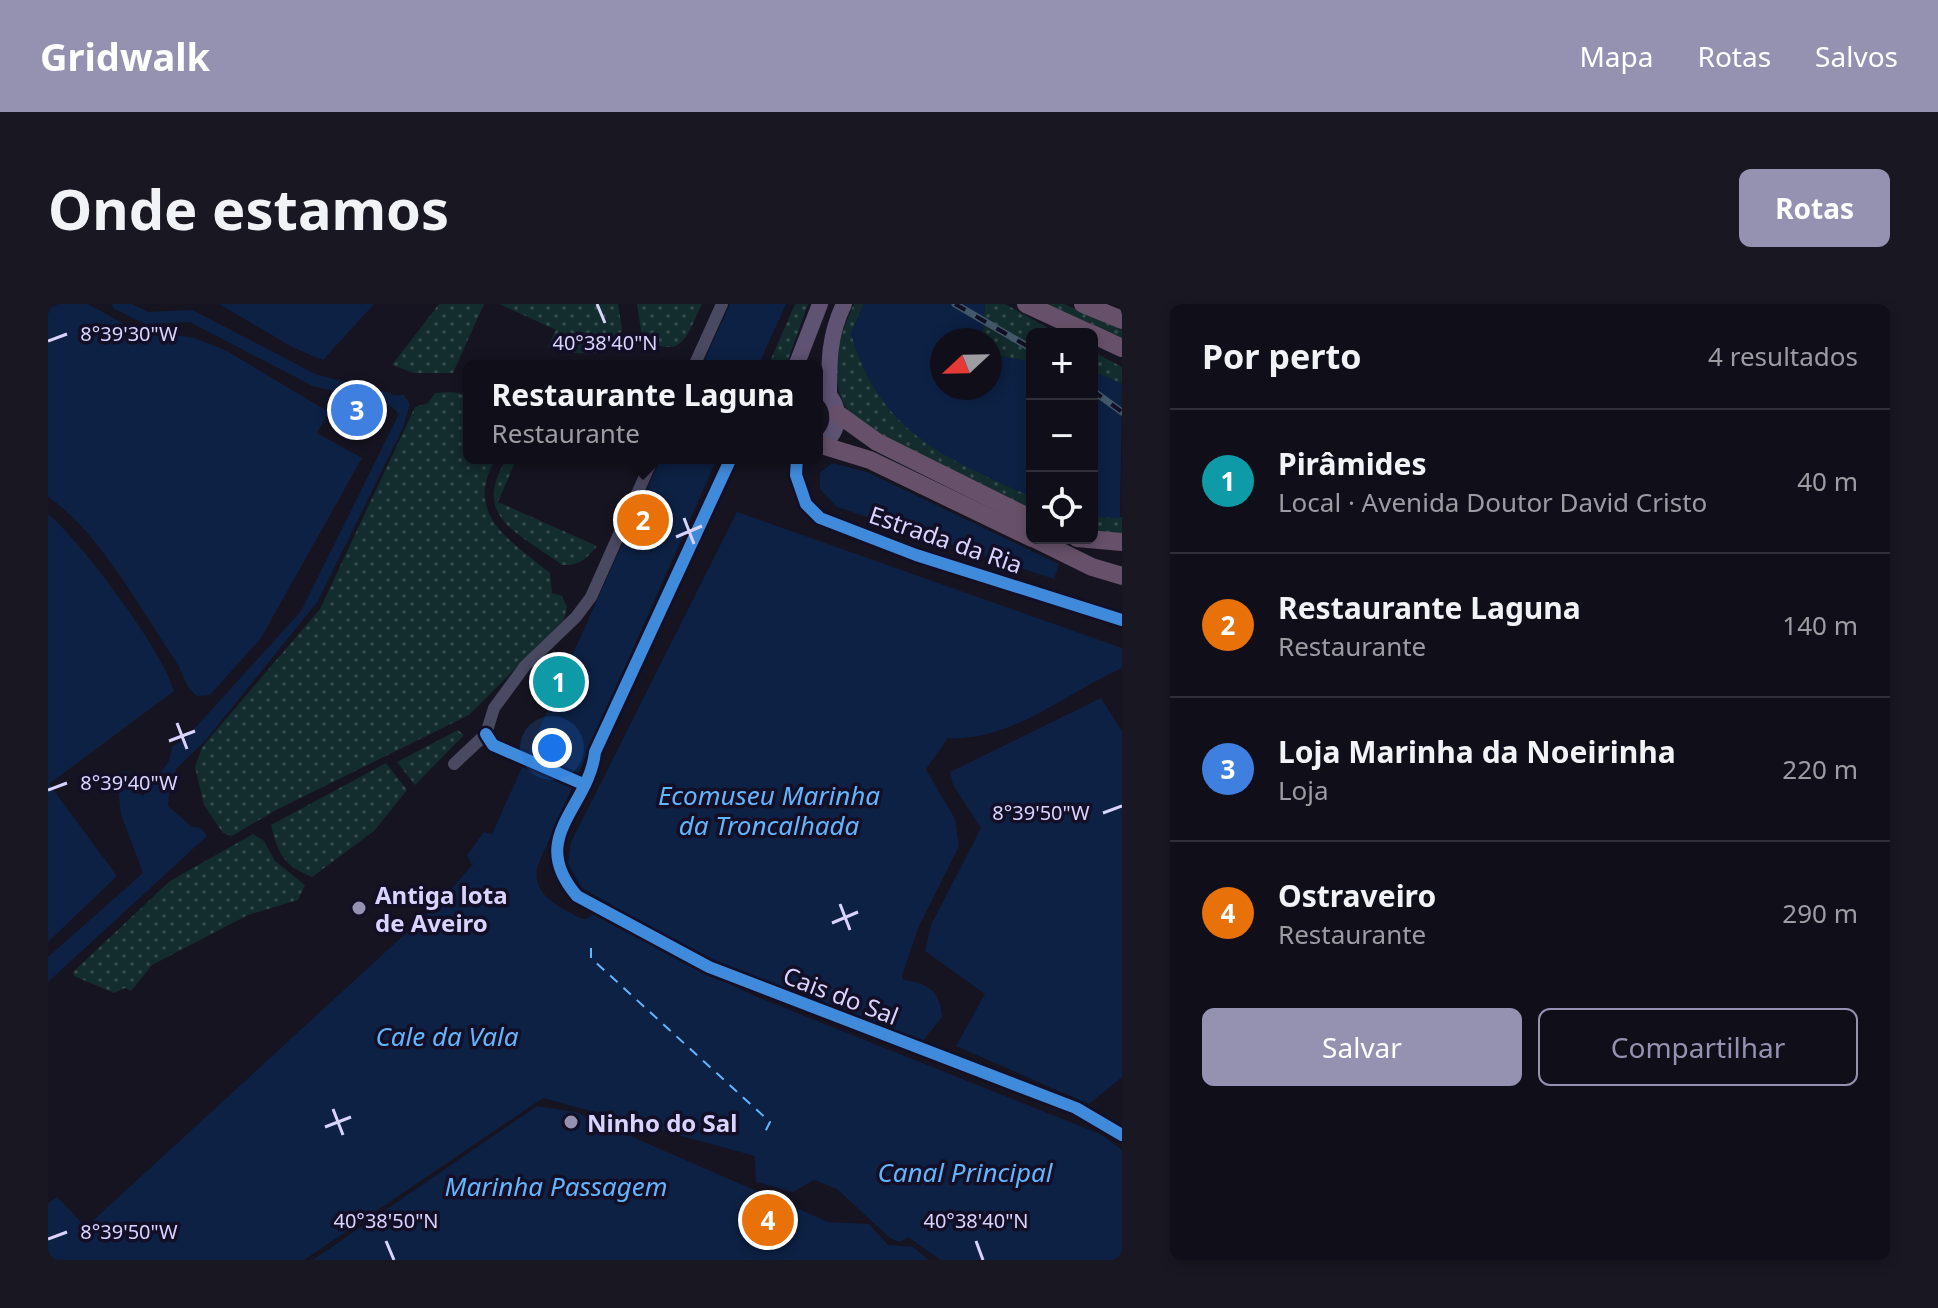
<!DOCTYPE html>
<html lang="pt">
<meta charset="utf-8">
<style>
:root{--surface:#100f19;--page:#191822;--text:#f1f3f6;--muted:#9c9ca2;--line:#302f38;--accent:#9591b1}
body{margin:0;font-family:"Noto Sans",sans-serif;background:var(--page);color:var(--text)}
.controls{position:absolute;right:24px;top:24px;display:grid;overflow:hidden;border-radius:12px;box-shadow:0 4px 12px #0003}
.controls button{width:72px;height:72px;display:grid;place-items:center;padding:0;border:0;border-bottom:2px solid var(--line);background:var(--surface);color:var(--text);font:40px sans-serif}
.compass{position:absolute;left:882px;top:24px;width:72px;height:72px;border-radius:50%;background:var(--surface);box-shadow:0 4px 12px #0003;rotate:248deg}
.you{position:absolute;left:504px;top:444px;width:28px;height:28px;margin:-20px;border:6px solid #fff;border-radius:50%;background:#1a73e8;box-shadow:0 0 0 12px #1a73e833}
.badge{display:grid;place-items:center;width:52px;height:52px;border-radius:50%;background:var(--accent);color:#fff;font-size:26px;font-weight:700}
.pin{position:absolute;translate:-50% -50%;border:4px solid #fff;box-shadow:0 2px 8px #0006}
.popup{position:absolute;left:415px;top:56px;width:360px;height:104px;box-sizing:border-box;display:grid;place-content:center;border-radius:12px;background:var(--surface);filter:drop-shadow(0 2px 6px #0005);font-size:26px;white-space:nowrap;color:var(--muted)}
.popup b{font-size:30px;color:var(--text)}
.popup::after{content:'';position:absolute;left:50%;top:100%;margin-left:-16px;border:16px solid transparent;border-top-color:var(--surface)}
.list{margin:0;padding:0;list-style:none}
h2{display:flex;justify-content:space-between;align-items:center;height:104px;margin:0;padding:0 32px;font-size:34px}
h2 small{font-size:26px;font-weight:400;color:var(--muted)}
.list li{display:grid;grid-template-columns:52px 1fr auto;gap:24px;align-items:center;box-sizing:border-box;height:144px;padding:0 32px;border-top:2px solid var(--line)}
.list b{display:block;font-size:30px;white-space:nowrap}
.list p{margin:0;font-size:26px;white-space:nowrap;color:var(--muted)}
.list em{font-size:26px;font-style:normal;color:var(--muted)}
.actions{display:flex;gap:16px;padding:24px 32px}
.actions a{flex:1;padding:18px 0;border:2px solid var(--accent);border-radius:12px;text-align:center;font-size:28px;color:var(--accent)}
.actions .main{background:var(--accent);color:#fff}
.icon{flex:none;width:44px;height:44px;fill:none;stroke:currentColor;stroke-width:2;stroke-linecap:round;stroke-linejoin:round}
.map{position:relative;flex:none;width:1074px;height:956px;overflow:hidden;border-radius:12px}
header{display:flex;align-items:center;gap:48px;box-sizing:border-box;height:112px;padding:0 40px;background:var(--accent);color:#fff}
header strong{font-size:38px}
nav{display:flex;gap:44px;margin-inline-start:auto;font-size:28px}
.intro{display:flex;align-items:center;justify-content:space-between;box-sizing:border-box;height:192px;padding:0 48px}
h1{margin:0;font-size:56px}
.button{padding:20px 36px;border-radius:12px;background:var(--accent);color:#fff;font-size:28px;font-weight:700}
main{display:flex;gap:48px;padding:0 48px}
aside{flex:1;background:var(--surface);border-radius:12px;box-shadow:0 4px 12px #0003}
.map>svg:first-child{display:block}
.grass{fill:url(#grass-dots)}
.water{fill:#0d2144}
.lines{fill:none;stroke-linecap:round;stroke-linejoin:round}
.canal{stroke:#0d2144;stroke-width:12}
.ferry{stroke:#62b6ff;stroke-width:2;stroke-dasharray:10 8;stroke-linecap:butt}
.minor{stroke:#4a4962;stroke-width:12}
.major{stroke:#5e5373;stroke-width:16}
.highway{stroke:#67516a;stroke-width:18}
.rail-casing{stroke:#43596b;stroke-width:7}
.rail{stroke:#130f26;stroke-width:4;stroke-dasharray:12;stroke-linecap:butt}
.cycleway-casing{stroke:#130f26;stroke-width:17}
.cycleway{stroke:#408adc;stroke-width:12}
.ticks{fill:none;stroke:#d9d4ff;stroke-width:3}
.poi-dot{fill:#9591b1;stroke:#130f26;stroke-width:3}
.labels{text-anchor:middle;dominant-baseline:central;stroke-width:7;stroke-linejoin:round;paint-order:stroke}
.street-label{font-size:24px;fill:#d9d4ff;stroke:#130f26}
.poi-label{font-size:24px;font-weight:bold;fill:#d9d4ff;stroke:#130f26;text-anchor:start}
.water-label{font-size:26px;font-style:italic;fill:#62b6ff;stroke:#130f26}
.ticks-label{font-size:20px;text-anchor:middle;fill:#d9d4ff;stroke:#130f26;stroke-width:7;stroke-linejoin:round;paint-order:stroke}
</style>
<header>
<strong>Gridwalk</strong>
<nav><a>Mapa</a><a>Rotas</a><a>Salvos</a></nav>
</header>
<div class="intro"><h1>Onde estamos</h1><a class="button">Rotas</a></div>
<main>
<div class="map">
<svg width="1074" height="956" viewBox="0 0 1074 956">
<defs>
<pattern id="grass-dots" width="8" height="8" patternUnits="userSpaceOnUse" patternTransform="scale(2)"><rect width="8" height="8" fill="#132c2d"/><path d="M2 2h.1M6 6h.1" fill="none" stroke="#354a4c" stroke-width="1.8" stroke-linecap="round"/></pattern>
</defs>
<rect width="100%" height="100%" fill="#161421"/>
<g class="grass">
<polygon points="391,0 436,0 405,69 366,69 344,61"/>
<path d="M451,0H570L574,25L569,41C543,54 527,50 500,43L508,26Z"/>
<path d="M589,0H654C638,33 635,57 594,34Z"/>
<polygon points="747,0 760,0 738,62 720,62"/>
<path d="M806,0H816L803,29C831,127 898,154 984,193V207C950,189 817,130 800,106C778,74 791,32 806,0Z"/>
<polygon points="937,0 957,0 1011,30 984,30 984,58 944,52 942,36 934,36"/>
<polygon points="999,0 1016,0 1074,26 1074,35"/>
<polygon points="1044,47 1074,63 1074,80 1044,67"/>
<path d="M404,88L421,91V154H448C415,211 461,235 502,269L504,289L514,292L519,303L516,316L421,411L228,506L184,532L175,529L156,501L147,463L154,443L272,305L367,103L380,99L387,89Z"/>
<path d="M459,154H469L450,198L549,242C538,255 532,262 514,261C470,228 422,214 459,154Z"/>
<polygon points="1044,213 1074,213 1074,231 1044,230"/>
<polygon points="410,426 416,431 367,481 349,458"/>
<path d="M338,459L359,486L326,527L264,573C235,561 230,550 223,521Z"/>
<polygon points="205,530 216,537 227,557 257,581 250,596 200,611 104,661 83,687 77,684 66,689 26,672 25,668 122,577"/>
</g>
<g class="water">
<path d="M0,0H40L85,25L147,34L179,47L281,108L269,129L314,154L213,334L162,391L149,392C136,382 136,369 127,356C93,306 50,226 0,193Z"/>
<polygon points="171,0 326,0 275,56 246,44"/>
<polygon points="682,0 738,0 710,62 654,62"/>
<path d="M816,0H937L934,36H894V84H942V50L984,58V193C896,153 832,130 803,29Z"/>
<polygon points="1044,67 1074,80 1072,214 1044,213"/>
<polygon points="341,91 356,91 362,100 355,124 270,297 157,437 129,464 122,479 120,502 144,523 153,524 159,532 0,678 0,653 95,569 73,510 68,470 81,467 86,486 95,492 121,457 124,443 139,433 253,307 351,110 340,100"/>
<path d="M613,154H669L490,561C482,591 511,602 532,614L538,615L546,610L704,691L1052,830L1074,846V956H893L860,933L852,938L842,934L789,885L766,876L745,888L708,878L707,852L495,794L256,956H0V899L9,893L38,923L393,597L426,559L423,560L419,551L436,528L444,530Z"/>
<polygon points="784,159 819,168 1011,260 1006,275 789,203 772,185 772,169"/>
<path d="M689,208L1074,344V364C1018,389 963,438 900,434L878,465L907,515L911,542L871,622L854,671V675C879,680 892,685 894,713L873,739L682,665L640,645L534,584L520,559L523,538Z"/>
<path d="M0,210C32,236 116,348 126,387L1,480L69,572L0,638Z"/>
<polygon points="1053,394 1074,427 1074,773 1041,800 908,742 937,690 877,647 883,621 933,524 905,481 902,468"/>
<polygon points="489,802 527,808 780,918 821,920 840,941 865,943 881,956 265,956"/>
</g>
<g class="lines">
<polyline class="canal" points="70,0 99,14 143,12 266,76 341,95"/>
<polyline class="ferry" points="543,644 543,654 722,818 715,832"/>
<g class="minor">
<polyline points="646,62 674,0"/>
<path d="M683,154L547,448C541,504 478,533 529,592L661,663L1028,804L1074,831"/>
<polyline points="749,154 748,171 758,200 772,214 868,251 1074,316"/>
<polyline points="438,430 445,441 535,480"/>
<polyline points="406,460 438,430 446,404 477,362 528,313 543,293 605,154"/>
</g>
<g class="major">
<polyline points="748,62 772,0"/>
<path d="M769,82C795,95 797,130 769,143"/>
<path d="M781,90C781,57 781,31 796,0"/>
</g>
<g class="highway">
<polyline points="978,0 1043,30"/>
<polyline points="1035,0 1074,16"/>
<polyline points="1044,30 1074,44"/>
<polyline points="790,110 829,138 984,215"/>
<polyline points="773,141 822,156 984,234"/>
<polyline points="985,234 1044,263 1074,272"/>
<polyline points="1029,234 1074,238"/>
</g>
<defs>
<g id="rail">
<polyline points="907,0 984,45"/>
<polyline points="1044,86 1074,108"/>
</g>
</defs>
<use href="#rail" class="rail-casing"/>
<use href="#rail" class="rail"/>
<defs>
<g id="cycleway">
<path d="M683,154L547,448C541,504 478,533 529,592L661,663L1028,804L1074,831"/>
<polyline points="749,154 748,171 758,200 772,214 868,251 1074,316"/>
<polyline points="438,430 445,441 535,480"/>
</g>
</defs>
<use href="#cycleway" class="cycleway-casing"/>
<use href="#cycleway" class="cycleway"/>
</g>
<path class="ticks" d="M549,0L557,19M0,37L19,30M636,214L646,240M628,233L654,222M129,419L139,445M121,437L147,427M0,486L19,479M1055,509L1074,502M792,600L802,626M784,619L810,608M285,805L295,831M277,823L303,813M0,935L19,928M338,937L346,956M928,937L935,956"/>
<g class="poi-dot">
<circle cx="311" cy="604" r="8"/>
<circle cx="523" cy="818" r="8"/>
</g>
<g class="labels">
<g class="street-label">
<text transform="translate(898 235) rotate(19)">Estrada da Ria</text>
<text transform="translate(793 691) rotate(21)">Cais do Sal</text>
</g>
<g class="poi-label">
<text x="327" y="590">Antiga lota<tspan x="327" dy="28">de Aveiro</tspan></text>
<text x="539" y="818">Ninho do Sal</text>
</g>
<g class="water-label">
<text x="721" y="491">Ecomuseu Marinha<tspan x="721" dy="30">da Troncalhada</tspan></text>
<text x="399" y="732">Cale da Vala</text>
<text x="917" y="868">Canal Principal</text>
<text x="508" y="882">Marinha Passagem</text>
</g>
</g>
<g class="ticks-label">
<text x="81" y="37">8°39'30"W</text>
<text x="557" y="46">40°38'40"N</text>
<text x="81" y="486">8°39'40"W</text>
<text x="993" y="516">8°39'50"W</text>
<text x="338" y="924">40°38'50"N</text>
<text x="928" y="924">40°38'40"N</text>
<text x="81" y="935">8°39'50"W</text>
</g>
</svg>
<div class="controls">
<button>+</button>
<button>−</button>
<button><svg class="icon" aria-label="locate" viewBox="0 0 24 24"><circle cx="12" cy="12" r="6"/><path d="M12 2v4M12 18v4M2 12h4M18 12h4"/></svg></button>
</div>
<svg class="compass" viewBox="-18 -18 36 36"><path d="M0-13l5 13h-10z" fill="#e53935"/><path d="M0 13l5-13h-10z" fill="#9c9ca2"/></svg>
<div class="you"></div>
<div class="pin badge" style="left:511px;top:378px;background:#0f9aa8">1</div>
<div class="pin badge" style="left:595px;top:216px;background:#e8710a">2</div>
<div class="popup"><b>Restaurante Laguna</b>Restaurante</div>
<div class="pin badge" style="left:309px;top:106px;background:#3f7fe0">3</div>
<div class="pin badge" style="left:720px;top:916px;background:#e8710a">4</div>
</div>
<aside>
<h2>Por perto<small>4 resultados</small></h2>
<ul class="list">
<li><span class="badge" style="background:#0f9aa8">1</span><div><b>Pirâmides</b><p>Local · Avenida Doutor David Cristo</p></div><em>40 m</em></li>
<li><span class="badge" style="background:#e8710a">2</span><div><b>Restaurante Laguna</b><p>Restaurante</p></div><em>140 m</em></li>
<li><span class="badge" style="background:#3f7fe0">3</span><div><b>Loja Marinha da Noeirinha</b><p>Loja</p></div><em>220 m</em></li>
<li><span class="badge" style="background:#e8710a">4</span><div><b>Ostraveiro</b><p>Restaurante</p></div><em>290 m</em></li>
</ul>
<div class="actions"><a class="main">Salvar</a><a>Compartilhar</a></div>
</aside>
</main>
